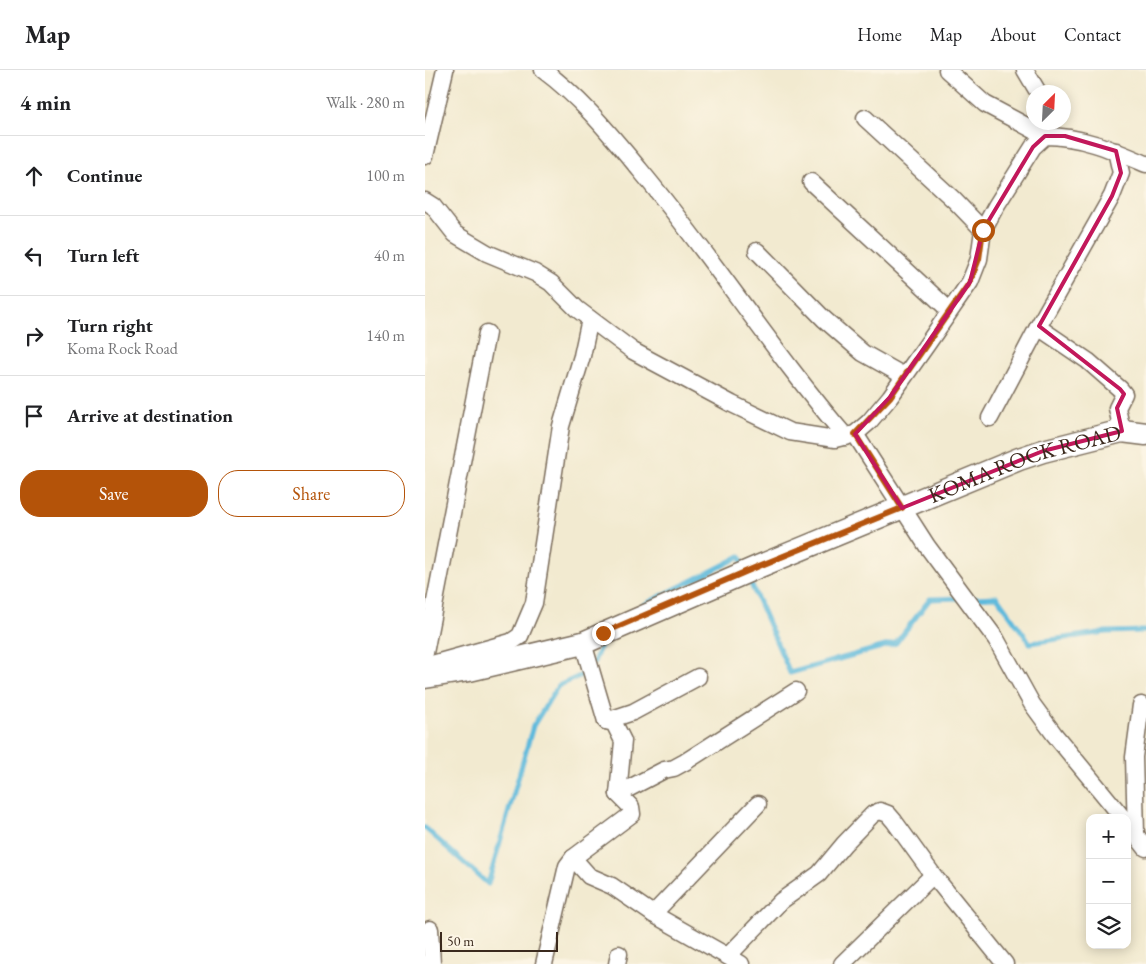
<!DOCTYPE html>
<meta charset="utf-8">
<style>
:root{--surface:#fff;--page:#f2f2f2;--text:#202124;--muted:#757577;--line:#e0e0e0;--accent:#b45309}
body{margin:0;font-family:"EB Garamond",serif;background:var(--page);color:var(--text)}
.controls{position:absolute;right:15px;bottom:15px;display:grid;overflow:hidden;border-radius:10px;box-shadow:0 2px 12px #0003}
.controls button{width:45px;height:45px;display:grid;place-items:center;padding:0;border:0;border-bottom:1px solid var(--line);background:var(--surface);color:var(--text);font:25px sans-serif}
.compass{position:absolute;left:601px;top:15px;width:45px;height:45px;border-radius:50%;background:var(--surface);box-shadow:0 2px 12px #0003;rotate:24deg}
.scale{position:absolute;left:15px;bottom:12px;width:118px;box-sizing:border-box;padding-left:5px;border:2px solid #3b2a1e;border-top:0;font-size:14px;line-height:18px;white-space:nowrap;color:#3b2a1e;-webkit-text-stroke:4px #fcf5e5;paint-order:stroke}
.stop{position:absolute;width:15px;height:15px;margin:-11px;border:4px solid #b45309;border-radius:50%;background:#fff}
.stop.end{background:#b45309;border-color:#fff;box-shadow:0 1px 5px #0008}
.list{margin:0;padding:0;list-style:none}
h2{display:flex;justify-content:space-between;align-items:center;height:65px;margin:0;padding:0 20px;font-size:21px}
h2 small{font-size:16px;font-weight:400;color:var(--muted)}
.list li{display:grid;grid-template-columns:32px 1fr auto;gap:15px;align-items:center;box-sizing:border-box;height:80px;padding:0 20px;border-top:1px solid var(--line)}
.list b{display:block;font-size:19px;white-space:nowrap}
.list p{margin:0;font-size:16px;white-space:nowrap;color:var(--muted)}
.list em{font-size:16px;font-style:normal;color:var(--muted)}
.actions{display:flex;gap:10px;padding:15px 20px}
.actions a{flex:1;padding:11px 0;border:1px solid var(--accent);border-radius:20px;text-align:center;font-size:18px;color:var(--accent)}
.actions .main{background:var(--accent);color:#fff}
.icon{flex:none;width:28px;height:28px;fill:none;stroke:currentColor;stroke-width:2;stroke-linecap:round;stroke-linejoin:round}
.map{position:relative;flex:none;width:721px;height:894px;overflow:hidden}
header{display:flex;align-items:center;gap:30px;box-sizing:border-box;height:70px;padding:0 25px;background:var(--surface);border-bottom:1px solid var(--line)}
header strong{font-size:24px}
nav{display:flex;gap:28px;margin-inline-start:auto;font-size:18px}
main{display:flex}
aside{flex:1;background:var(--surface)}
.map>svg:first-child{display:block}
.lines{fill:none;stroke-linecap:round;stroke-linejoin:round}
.stream{stroke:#5ebadc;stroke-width:5}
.street-casing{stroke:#7b6d5c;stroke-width:19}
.secondary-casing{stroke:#7b6d5c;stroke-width:25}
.street{stroke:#fff;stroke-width:16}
.secondary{stroke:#fff;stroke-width:22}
.route{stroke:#b45309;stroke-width:6}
.marked{fill:none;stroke:#c2185b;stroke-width:4;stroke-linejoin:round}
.labels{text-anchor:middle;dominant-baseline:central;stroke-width:5;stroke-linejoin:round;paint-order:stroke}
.street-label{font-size:22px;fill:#3b2a1e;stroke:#fcf5e5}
</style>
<header>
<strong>Map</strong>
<nav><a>Home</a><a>Map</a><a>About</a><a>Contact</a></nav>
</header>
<main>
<aside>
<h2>4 min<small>Walk · 280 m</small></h2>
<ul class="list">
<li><svg class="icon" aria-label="ahead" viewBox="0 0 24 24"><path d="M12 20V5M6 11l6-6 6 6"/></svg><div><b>Continue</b></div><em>100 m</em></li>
<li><svg class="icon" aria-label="left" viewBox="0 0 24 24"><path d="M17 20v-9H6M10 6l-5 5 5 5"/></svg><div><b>Turn left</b></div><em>40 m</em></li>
<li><svg class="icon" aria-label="right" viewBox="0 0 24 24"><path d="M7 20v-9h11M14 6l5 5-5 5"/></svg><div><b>Turn right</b><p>Koma Rock Road</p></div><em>140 m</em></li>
<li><svg class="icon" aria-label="arrive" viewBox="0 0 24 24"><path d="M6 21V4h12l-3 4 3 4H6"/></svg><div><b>Arrive at destination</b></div></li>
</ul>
<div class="actions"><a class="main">Save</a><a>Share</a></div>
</aside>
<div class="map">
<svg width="721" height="894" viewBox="0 0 721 894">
<rect width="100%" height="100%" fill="#fcf5e5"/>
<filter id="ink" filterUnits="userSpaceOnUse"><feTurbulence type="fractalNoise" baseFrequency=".02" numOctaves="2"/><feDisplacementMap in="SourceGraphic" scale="10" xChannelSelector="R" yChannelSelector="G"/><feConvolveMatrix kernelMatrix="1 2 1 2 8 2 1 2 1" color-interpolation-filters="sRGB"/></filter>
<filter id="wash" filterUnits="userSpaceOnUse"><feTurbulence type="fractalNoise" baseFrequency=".0096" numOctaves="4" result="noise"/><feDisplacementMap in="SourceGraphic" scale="20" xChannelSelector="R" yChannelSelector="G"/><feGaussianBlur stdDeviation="1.12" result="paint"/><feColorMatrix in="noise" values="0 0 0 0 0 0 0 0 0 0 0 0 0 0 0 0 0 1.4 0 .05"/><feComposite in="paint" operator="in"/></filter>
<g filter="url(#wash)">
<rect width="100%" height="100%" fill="#f2ead0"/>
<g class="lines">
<g class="stream">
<polyline points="323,507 365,603 471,573 505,529 536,528"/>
<polyline points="544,528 572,527 605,573 681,562 721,561"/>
<path d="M219,535C251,517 284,504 315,486L319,496"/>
<polyline points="169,592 177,572"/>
<polyline points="0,758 63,814 108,656 133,616 163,602"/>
</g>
</g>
</g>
<g filter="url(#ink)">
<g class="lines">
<defs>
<g id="street">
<path d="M118,0C157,29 184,63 215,100C287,186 348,282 421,367"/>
<polyline points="522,0 560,34 620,66"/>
<polyline points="600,0 613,22"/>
<polyline points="440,48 529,130 558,160"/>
<polyline points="691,81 696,103 687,126 613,257 663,291 695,319 699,324 692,338 697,361"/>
<polyline points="0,86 20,0"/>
<polyline points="386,112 524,240"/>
<path d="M0,131L8,136L30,164L62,183L110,203L126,213L152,239L208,281L307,334L365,362L410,369L430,364L444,352L465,327L503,273L545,212L554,189L558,160L571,136L608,77L620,66C657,66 688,80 721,94"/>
<polyline points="332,181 399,249 438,283 479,306"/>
<polyline points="565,348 613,257"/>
<polyline points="430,364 502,476 571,569 607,634 629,664 698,748"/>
<polyline points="0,583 62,263"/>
<polyline points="0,596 86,572 95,566 109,533 136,356 157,286 165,249"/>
<polyline points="181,651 208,642 273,607"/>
<polyline points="193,724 239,700 249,698 260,692 371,621"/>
<polyline points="704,756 721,778"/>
<polyline points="711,764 709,687 716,635"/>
<polyline points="148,788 164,806 187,816 228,844 316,894"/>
<polyline points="228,844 333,734"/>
<polyline points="5,859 7,894"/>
<polyline points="303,886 356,831 394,804 419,774 448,744 455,741 463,744 469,751 508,805 580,894"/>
<polyline points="119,894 142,796 148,788 207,744 206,737 193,724 198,671 189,653 181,651 158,573"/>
<polyline points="192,894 194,884"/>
<polyline points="417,894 508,805"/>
</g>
<g id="secondary">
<path id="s1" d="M0,607L44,600L158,573L335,496L594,389L618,381L697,361L721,364"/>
</g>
</defs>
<use href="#street" class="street-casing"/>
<use href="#secondary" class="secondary-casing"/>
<use href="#street" class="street"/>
<use href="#secondary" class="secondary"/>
</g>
</g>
<g class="lines" filter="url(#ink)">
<polyline class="route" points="178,563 334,496 477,438 430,364 465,327 545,212 554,189 558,160"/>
</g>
<path class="marked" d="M620,66H640L691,81L696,103L687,126L614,256L695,319L699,324L692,338L697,361L618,381L477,438L430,364L465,327L545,212L558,160L608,77Z"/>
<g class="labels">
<g class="street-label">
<text stroke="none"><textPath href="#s1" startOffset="639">KOMA ROCK ROAD</textPath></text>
</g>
</g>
</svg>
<div class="controls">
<button>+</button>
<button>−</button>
<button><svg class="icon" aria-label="layers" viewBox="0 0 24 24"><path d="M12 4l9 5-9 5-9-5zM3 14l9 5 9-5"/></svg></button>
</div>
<svg class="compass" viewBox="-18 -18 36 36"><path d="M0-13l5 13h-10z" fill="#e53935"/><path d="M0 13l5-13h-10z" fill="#757577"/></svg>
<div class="scale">50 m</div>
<div class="stop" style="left:558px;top:160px"></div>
<div class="stop end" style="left:178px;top:563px"></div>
</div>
</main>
